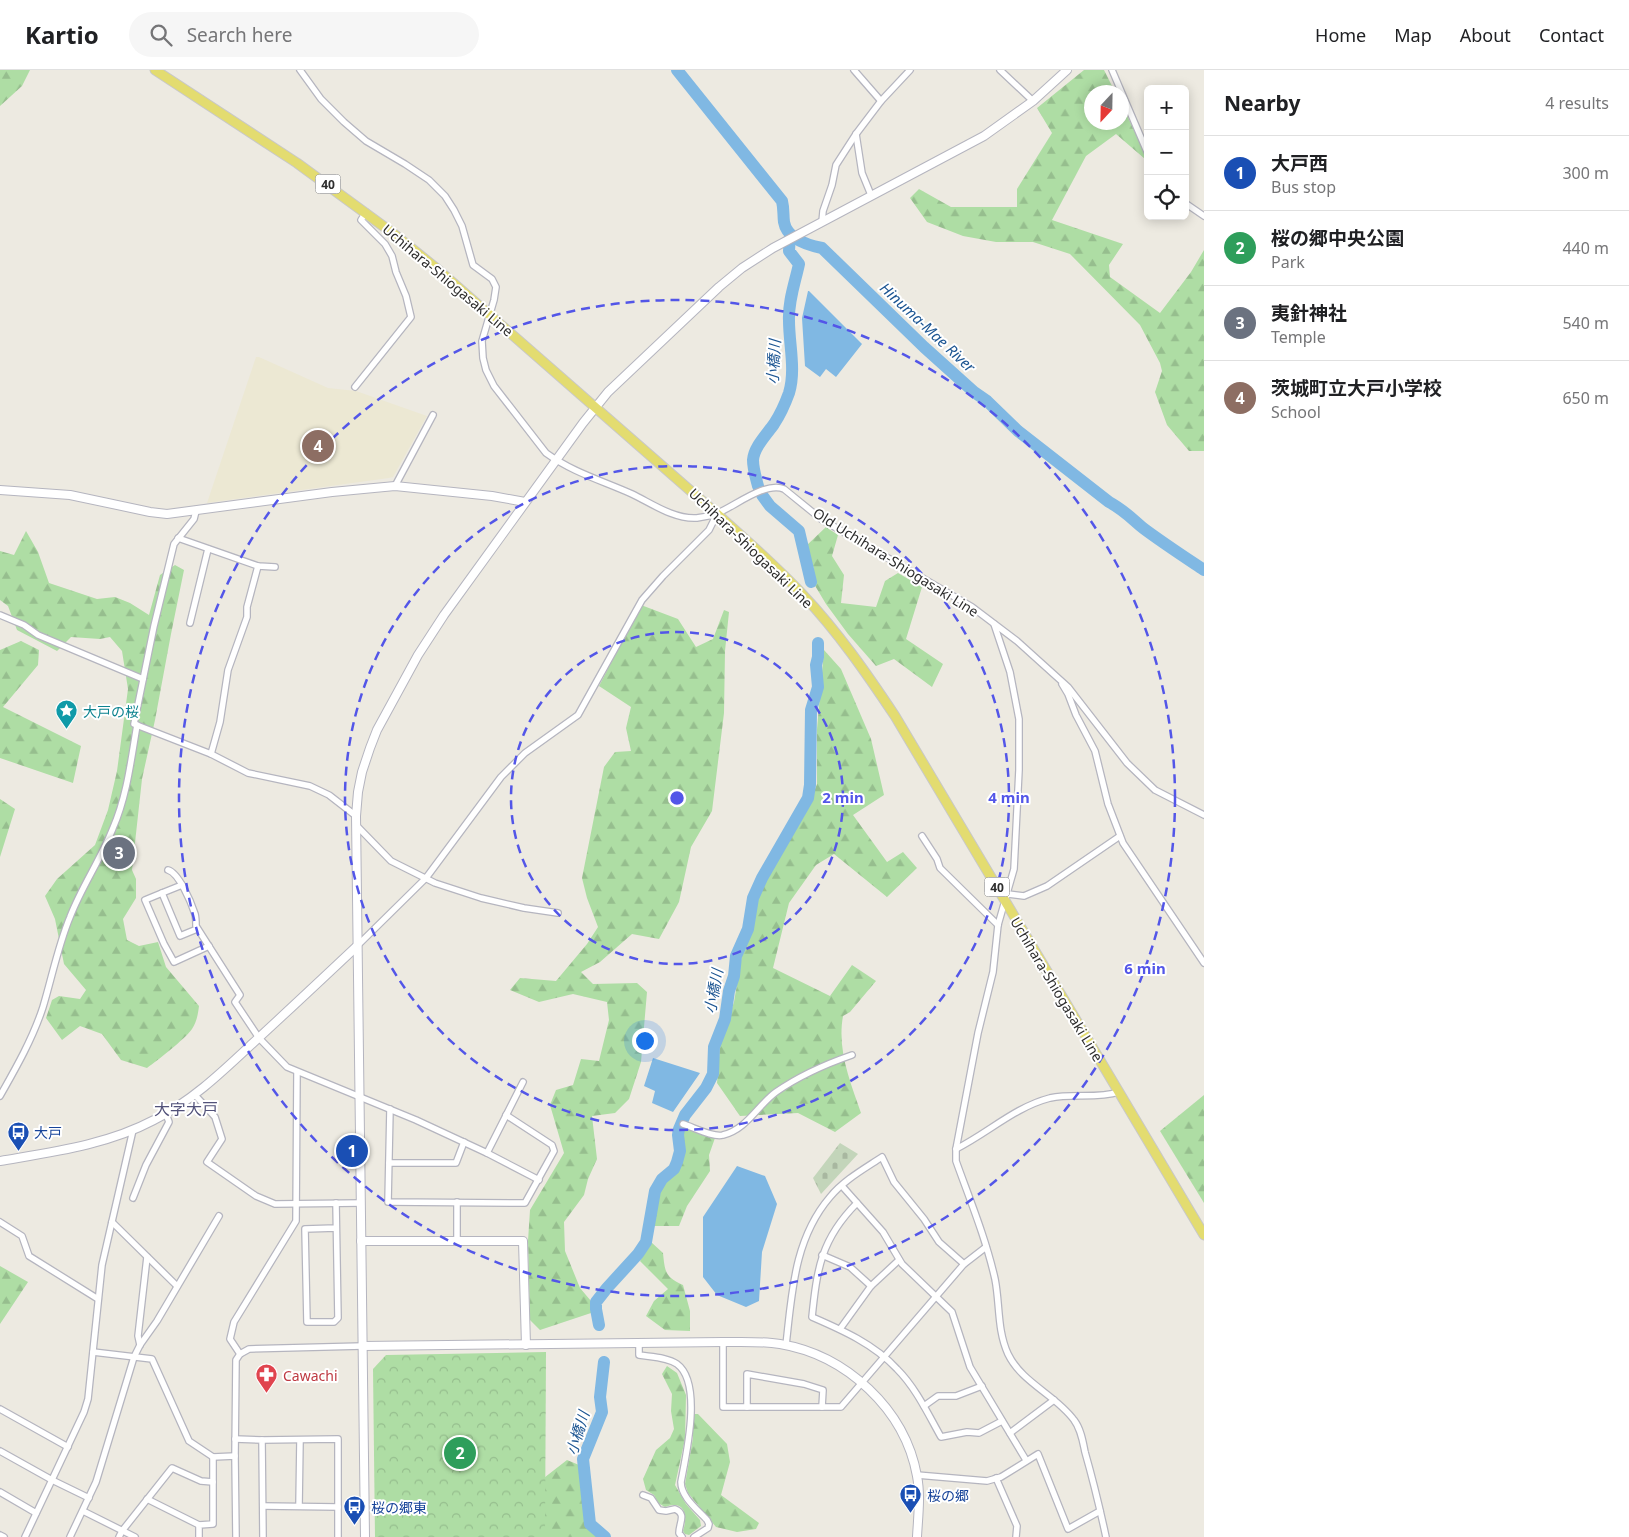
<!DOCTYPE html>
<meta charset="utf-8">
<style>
:root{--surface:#fff;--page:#f6f6f6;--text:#202124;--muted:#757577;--line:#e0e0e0;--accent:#7c3aed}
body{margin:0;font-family:"Noto Sans","Noto Sans JP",sans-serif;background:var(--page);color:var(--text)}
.controls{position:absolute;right:15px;top:15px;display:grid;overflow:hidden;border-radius:8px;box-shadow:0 2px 12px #0003}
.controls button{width:45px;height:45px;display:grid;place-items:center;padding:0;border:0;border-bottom:1px solid var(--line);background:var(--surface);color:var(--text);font:25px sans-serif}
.compass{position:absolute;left:1084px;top:15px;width:45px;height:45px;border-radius:50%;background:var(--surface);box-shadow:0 2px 12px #0003;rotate:202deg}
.you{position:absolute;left:644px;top:970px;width:18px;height:18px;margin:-12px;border:4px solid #fff;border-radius:50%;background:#1a73e8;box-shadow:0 0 0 8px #1a73e833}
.badge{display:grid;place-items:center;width:32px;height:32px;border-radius:50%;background:var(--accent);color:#fff;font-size:16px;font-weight:700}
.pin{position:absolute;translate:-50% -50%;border:2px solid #fff;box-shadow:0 1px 5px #0006}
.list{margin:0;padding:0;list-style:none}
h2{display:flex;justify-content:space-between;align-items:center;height:65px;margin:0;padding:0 20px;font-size:21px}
h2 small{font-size:16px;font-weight:400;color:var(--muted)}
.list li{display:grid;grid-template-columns:32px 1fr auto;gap:15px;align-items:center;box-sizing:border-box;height:75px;padding:0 20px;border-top:1px solid var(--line)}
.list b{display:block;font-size:19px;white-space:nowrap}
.list p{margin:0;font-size:16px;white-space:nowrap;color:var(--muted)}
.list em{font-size:16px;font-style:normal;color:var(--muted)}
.icon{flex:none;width:28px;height:28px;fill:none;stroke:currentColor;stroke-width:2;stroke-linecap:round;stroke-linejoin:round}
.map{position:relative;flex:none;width:1204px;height:1467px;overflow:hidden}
header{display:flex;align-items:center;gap:30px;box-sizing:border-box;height:70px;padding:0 25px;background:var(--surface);border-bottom:1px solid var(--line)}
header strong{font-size:24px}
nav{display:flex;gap:28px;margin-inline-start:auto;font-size:18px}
.search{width:350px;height:45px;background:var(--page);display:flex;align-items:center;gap:12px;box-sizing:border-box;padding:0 18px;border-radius:28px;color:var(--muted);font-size:19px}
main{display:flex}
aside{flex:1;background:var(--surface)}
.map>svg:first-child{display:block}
.education{fill:#ece8d3}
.forest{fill:url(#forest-firs)}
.cemetery{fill:url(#cemetery-stones)}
.park{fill:url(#park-crowns)}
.water{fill:#80b8e3}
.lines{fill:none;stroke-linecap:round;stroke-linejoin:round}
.river{stroke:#80b8e3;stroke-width:12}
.minor-casing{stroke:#b5b5bf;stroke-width:8}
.tertiary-casing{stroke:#b5b5bf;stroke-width:10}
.primary-casing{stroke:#c8c8c8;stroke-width:11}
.minor{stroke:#fff;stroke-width:5.5}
.tertiary{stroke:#fff;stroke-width:8}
.primary{stroke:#e3dc70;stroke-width:9}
.ring{fill:none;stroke:#5356e8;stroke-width:2.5;stroke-dasharray:9 6}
.labels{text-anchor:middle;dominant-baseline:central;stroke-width:4;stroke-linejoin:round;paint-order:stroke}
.shield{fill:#fff;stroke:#6c6c6c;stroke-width:1}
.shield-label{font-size:12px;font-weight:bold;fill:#2d2d2d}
.street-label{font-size:14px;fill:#2d2d2d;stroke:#fff}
.culture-label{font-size:14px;fill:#0d838f;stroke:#fff;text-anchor:start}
.transit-label{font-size:14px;fill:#164399;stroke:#fff;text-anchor:start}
.health-label{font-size:14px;fill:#be3a42;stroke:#fff;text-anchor:start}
.water-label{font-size:15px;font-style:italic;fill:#1c5592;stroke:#fff}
.quarter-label{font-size:16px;fill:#52527a;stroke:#fff}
.centre{fill:#5356e8;stroke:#fff;stroke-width:2.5}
.ring-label{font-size:15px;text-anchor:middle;font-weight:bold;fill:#5356e8;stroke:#fff;stroke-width:4;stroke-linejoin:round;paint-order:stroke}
</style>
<header>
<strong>Kartio</strong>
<div class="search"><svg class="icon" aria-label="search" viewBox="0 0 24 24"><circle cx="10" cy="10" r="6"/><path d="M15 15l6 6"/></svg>Search here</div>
<nav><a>Home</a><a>Map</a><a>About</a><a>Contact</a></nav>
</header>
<main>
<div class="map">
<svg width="1204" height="1467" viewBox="0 0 1204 1467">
<defs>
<pattern id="forest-firs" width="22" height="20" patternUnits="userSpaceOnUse" patternTransform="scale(1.25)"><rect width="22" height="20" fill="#aedda4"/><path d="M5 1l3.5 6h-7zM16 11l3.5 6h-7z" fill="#96be8e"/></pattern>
<pattern id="cemetery-stones" width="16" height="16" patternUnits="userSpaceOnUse" patternTransform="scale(1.25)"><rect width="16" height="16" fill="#c3d5ba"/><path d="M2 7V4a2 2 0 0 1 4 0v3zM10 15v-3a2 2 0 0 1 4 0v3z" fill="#a8b7a0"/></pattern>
<pattern id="park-crowns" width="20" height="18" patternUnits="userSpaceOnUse" patternTransform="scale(1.25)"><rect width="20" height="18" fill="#aedda4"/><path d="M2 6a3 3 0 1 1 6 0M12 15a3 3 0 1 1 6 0" fill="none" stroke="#96be8e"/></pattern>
</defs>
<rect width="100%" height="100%" fill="#edeae1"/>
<polygon class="education" points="256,287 259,287 328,318 356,321 427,346 393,407 389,408 207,433"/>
<g class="forest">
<polygon points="0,0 30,0 22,16 0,36"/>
<polygon points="1084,0 1104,0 1115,22 1092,22 1092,52 1122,52 1122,35 1147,87 1145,89 1116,64 1086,86 1052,150 1123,174 1109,195 1110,207 1160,243 1191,202 1204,180 1204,381 1189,381 1167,355 1155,322 1162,301 1160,293 1140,255 1070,184 1033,172 996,172 963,166 927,152 910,128 919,119 951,137 1017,137 1017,119 1052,63 1037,38"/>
<polygon points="826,457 838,465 832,486 844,505 841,533 876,537 885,511 898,503 922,517 906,569 943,594 932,617 894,589 876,596 848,564 826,534 814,514 814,499 806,476"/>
<path d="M26,461L38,482L49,513L97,529L115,527L130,533L149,545L160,505L175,495L184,500L171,564L155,650L142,709L132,800L136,809V828L123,849L127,870L139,876L158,872L166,897L199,936C198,944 197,951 192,959C185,969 158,990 147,998L121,990L102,964L80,956L62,970L46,948L52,930L59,926L80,929L86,920L64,894L55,849L45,826L57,809L95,775L108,740L117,701L128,619L122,581L110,567L100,569L71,567L57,581L17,560L8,536L0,530V481L14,485Z"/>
<polygon points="641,535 678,549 696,577 713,569 724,540 729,542 725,581 724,643 712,741 691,777 679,832 659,869 632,864 600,892 581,902 593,914 637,913 647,922 641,992 629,1029 615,1043 592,1046 597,1089 588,1109 584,1125 564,1152 565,1181 580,1218 591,1231 591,1243 540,1260 530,1250 528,1171 530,1140 564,1083 550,1035 556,1020 573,1015 581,989 599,991 609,950 607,932 573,924 539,932 510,920 520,908 556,911 587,874 598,857 587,828 582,808 604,697 615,682 631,681 626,658 631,637 599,616"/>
<polygon points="21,571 39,580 38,595 3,637 81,676 73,713 0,688 0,580"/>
<path d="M824,580L841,599L871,669L884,725L853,745L887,792L903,782L917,798L887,827L834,784L816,795L789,833L773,898L830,926L852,895L876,911L850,942L843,946C837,980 850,1011 861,1043L835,1062L798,1043L740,1046L717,1013L720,975L734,932L742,885L758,823L804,746L817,714V659Z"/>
<polygon points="0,729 15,739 0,787"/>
<polygon points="1204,1025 1204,1133 1160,1061"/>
<polygon points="684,1058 715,1068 709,1085 710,1101 687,1136 679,1156 655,1156 655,1133 663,1114 680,1095 681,1070"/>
<path d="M651,1172L663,1183C665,1202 665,1207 683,1215L690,1241V1261L665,1260L646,1246L654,1231L668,1219L640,1191Z"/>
<polygon points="0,1196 28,1212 0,1254"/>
<path d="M667,1296L677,1303L686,1325L685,1369L675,1415L686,1434L700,1450L701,1456L689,1465L685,1464L683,1461C688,1446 685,1429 665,1437L658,1433L654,1425L646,1420L643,1409L656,1380L670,1368L674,1359L671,1341L672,1324L662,1304Z"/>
<polygon points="693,1344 698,1344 727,1374 730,1392 721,1425 759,1453 756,1459 737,1462 716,1457 688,1423 685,1414 693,1368"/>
<polygon points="567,1390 579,1395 587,1452 600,1467 502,1467 531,1418"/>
</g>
<polygon class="cemetery" points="840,1073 858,1084 821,1124 813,1108"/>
<polygon class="park" points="546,1282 545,1467 375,1467 373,1299 386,1285"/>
<g class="water">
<polygon points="808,221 809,221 862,274 836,307 826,299 820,307 805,296 802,248"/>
<polygon points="653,988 700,1003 673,1042 652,1033 655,1021 644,1016"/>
<polygon points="737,1096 765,1106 777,1134 762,1182 759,1231 746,1237 717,1225 703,1207 703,1147"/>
</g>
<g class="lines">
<g class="river">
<path d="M677,0L782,131C784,139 783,144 784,152C787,169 807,175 822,178L924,277L974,322L987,331L1018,361L1109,432C1124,440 1131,448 1143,458C1163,473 1183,486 1204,500"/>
<path d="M758,416C756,408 753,399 753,390C754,377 767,364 774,354C780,345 785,334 789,323C796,300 789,274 789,251C788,231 795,213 799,194L789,181L790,165"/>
<polyline points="762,425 770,436 799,461 811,512"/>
<polyline points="599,1255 596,1239 596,1232 607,1218 638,1184 646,1172 655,1121 662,1109 674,1099 677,1092 680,1081 678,1065 679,1059 685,1045 706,1018 713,1004 714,977 725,949 729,921 734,906 736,886 748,859 753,828 762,808 808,728 810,715 811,640 818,617 816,595 818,587 818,573"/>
<polyline points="604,1292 600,1327 602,1342 583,1389 590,1454 605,1467"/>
</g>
<defs>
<g id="minor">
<path d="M300,0L321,29L344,52L366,71L405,94L429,110L445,126L454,140L462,156L473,195L492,209L496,217L494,230L482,271L483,288L486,300L494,316L546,383C572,402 603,411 632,424C651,433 673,449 696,448C703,447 712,446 718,443C735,436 766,411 784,419L821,449L972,537L1017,571L1068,617L1127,693L1155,720L1204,745"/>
<polyline points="854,0 881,31"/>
<polyline points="1000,0 1033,31"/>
<polyline points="1112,0 1148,84"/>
<polyline points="856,64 862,103 871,125"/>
<polyline points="1185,133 1204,146"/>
<polyline points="822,152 823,141 832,115 836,95 856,64 881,31 910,0"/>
<polyline points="355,317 411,247 406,226 396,202 392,186 385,174 361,150 366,142"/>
<polyline points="395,416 433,345"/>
<polyline points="196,441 194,449 174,474 154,556 134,654 211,684 248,703 310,716 329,725 356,746"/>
<polyline points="178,468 258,496 275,497"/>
<polyline points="0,545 24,555 38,565 143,609"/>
<polyline points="190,553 208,479"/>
<path d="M994,554L1010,602L1019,649V700L1014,799L998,855L993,902L978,963L956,1079V1091C970,1130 986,1169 995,1209C1000,1234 997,1260 1008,1284C1022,1313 1056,1325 1074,1350C1081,1359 1083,1372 1085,1382C1093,1410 1100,1439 1106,1467"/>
<polyline points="1062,614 1068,624 1076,645 1095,681 1108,734 1123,773 1204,893"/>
<polyline points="211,684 220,652 228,600 247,547 247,537 258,496"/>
<polyline points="356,755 391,791 435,813 481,828 524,838 558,843"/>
<polyline points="922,766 937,789 940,798 998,855"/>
<path d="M168,800C179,803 191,832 195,844C196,848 196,852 196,856L240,925L235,932L259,968L287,997L416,1050L487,1083L539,1110"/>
<polyline points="182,815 162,823 180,866 197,859"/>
<polyline points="162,823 145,830 164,874 174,892 209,876"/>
<polyline points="1008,824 1024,826 1047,816 1120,766"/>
<polyline points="356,877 426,808 501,707 525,683 578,645 642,530 663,506 709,460 717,444"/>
<polyline points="195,1025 215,1047 222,1069 207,1092 256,1126 275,1134 361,1133"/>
<path d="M0,1026C16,998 33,968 43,937C52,907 58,876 70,847C82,816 101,789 113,758C127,726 131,690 137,655"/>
<polyline points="390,1039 388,1132 525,1133 554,1081 552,1075 506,1045"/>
<path d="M683,1054C693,1057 714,1068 723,1065C747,1059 757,1036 776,1022C799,1006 826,994 852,985"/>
<path d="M956,1079C988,1063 1015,1037 1050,1028C1072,1023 1097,1029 1119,1022"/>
<polyline points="487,1083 523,1012"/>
<polyline points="389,1093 456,1093 464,1072"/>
<polyline points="842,1116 883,1162 902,1194 952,1242 970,1297 1026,1390"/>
<polyline points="133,1128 146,1095 169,1052 166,1044"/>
<polyline points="336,1133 338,1248 334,1252 307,1252 305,1159 336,1158"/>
<path d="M857,1133C821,1169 817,1199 812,1247C842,1260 874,1274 897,1299C916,1318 928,1344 941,1367L967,1362L979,1363L1002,1351"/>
<polyline points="0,1152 22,1166 29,1186 98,1229"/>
<polyline points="112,1152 177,1216"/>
<polyline points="457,1171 457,1132"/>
<polyline points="822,1185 850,1197 871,1216"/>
<polyline points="840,1259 871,1216 899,1190"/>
<polyline points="723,1272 723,1337 841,1337 964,1194 986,1177"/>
<path d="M639,1274V1285C651,1287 667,1287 677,1294C703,1313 686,1385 681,1412C681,1427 697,1439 707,1450L709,1454L708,1458L694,1467"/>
<polyline points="140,1275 138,1266 147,1187"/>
<path d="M786,1275C792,1223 794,1169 830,1127C844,1110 864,1099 882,1087L894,1112L924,1149L939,1172L964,1194"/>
<polyline points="93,1282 152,1289 189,1371 213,1387 235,1386 236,1467"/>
<polyline points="240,1284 230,1269 234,1252 296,1151 297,1003"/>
<polyline points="924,1336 938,1326 956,1326 982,1316"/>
<polyline points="747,1337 747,1304 804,1314 823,1320 822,1337"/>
<polyline points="0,1339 68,1377"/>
<polyline points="1010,1363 1054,1330"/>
<polyline points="235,1369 262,1370 263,1467"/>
<polyline points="262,1370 338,1369 338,1467"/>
<polyline points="0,1381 52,1410 89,1428"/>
<polyline points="235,1386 236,1290 240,1284 249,1279 363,1276"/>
<polyline points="917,1405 987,1411 1001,1407 1038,1384 1068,1459 1100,1441"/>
<polyline points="996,1408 1017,1456 1016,1467"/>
<polyline points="0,1422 36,1443"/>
<path d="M643,1425L651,1428L659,1440L666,1441L675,1439C687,1444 679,1453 679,1463L682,1467"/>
<polyline points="147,1429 199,1455"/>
<polyline points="263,1436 338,1437"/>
<polyline points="299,1436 300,1370"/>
<polyline points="83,1441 135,1467"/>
<polyline points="0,1465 4,1467"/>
<polyline points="25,1467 84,1342 88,1329 102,1195 133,1060"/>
<polyline points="70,1467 96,1412 134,1287 140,1275 157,1251 219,1146"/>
<polyline points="119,1467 122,1461 172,1398 201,1411 213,1412"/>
<polyline points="199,1467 199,1455 213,1454 213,1387"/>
</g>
<g id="tertiary">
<polyline points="0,420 70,425 150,442 167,444 332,422 395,416 492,426 525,432"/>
<path d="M0,1091C52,1082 107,1075 154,1050C192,1031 222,1002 253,973C288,941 322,909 356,877"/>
<polyline points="361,1171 523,1171 526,1275"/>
<path d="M363,1276L723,1272C741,1272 761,1271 780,1274C846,1285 905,1339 917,1406C921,1426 918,1447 917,1467"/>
<polyline points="365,1467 356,746 358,722 362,702 370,678 377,660 418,585 444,545 583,353 608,322 719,217 742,198 773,178 984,66 1033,31 1067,0"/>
</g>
<path id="primary" d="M155,0L297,93L394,164L436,198L717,444C746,470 776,496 803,525C838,562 867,604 895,646L1204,1165"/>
</defs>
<use href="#minor" class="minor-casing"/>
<use href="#tertiary" class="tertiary-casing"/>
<use href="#primary" class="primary-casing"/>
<use href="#minor" class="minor"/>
<use href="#tertiary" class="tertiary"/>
<use href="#primary" class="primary"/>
</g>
<g class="ring">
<circle cx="677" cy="728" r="166"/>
<circle cx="677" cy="728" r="332"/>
<circle cx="677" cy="728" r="498"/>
</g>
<defs>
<symbol id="sight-pin" viewBox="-11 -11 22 30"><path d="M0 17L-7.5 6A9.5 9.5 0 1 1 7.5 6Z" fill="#0f9aa8" stroke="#fff"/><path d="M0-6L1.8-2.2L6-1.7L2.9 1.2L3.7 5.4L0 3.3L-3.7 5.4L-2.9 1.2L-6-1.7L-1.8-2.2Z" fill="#fff"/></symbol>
<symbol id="bus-pin" viewBox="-11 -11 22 30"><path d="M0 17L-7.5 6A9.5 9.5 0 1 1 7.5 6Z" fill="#1a4fb4" stroke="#fff"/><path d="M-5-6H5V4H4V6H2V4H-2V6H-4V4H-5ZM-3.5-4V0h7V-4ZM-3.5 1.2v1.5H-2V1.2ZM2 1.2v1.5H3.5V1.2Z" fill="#fff"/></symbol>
<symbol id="pharmacy-pin" viewBox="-11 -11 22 30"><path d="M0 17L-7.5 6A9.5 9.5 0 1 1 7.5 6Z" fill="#e0444e" stroke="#fff"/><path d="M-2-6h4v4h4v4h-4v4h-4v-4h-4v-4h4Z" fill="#fff"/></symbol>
</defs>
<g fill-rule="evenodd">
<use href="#sight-pin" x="54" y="628" width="25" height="34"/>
<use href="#bus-pin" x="6" y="1050" width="25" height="34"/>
<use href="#pharmacy-pin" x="254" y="1292" width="25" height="34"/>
<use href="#bus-pin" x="898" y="1412" width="25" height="34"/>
<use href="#bus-pin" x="342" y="1424" width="25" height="34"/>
</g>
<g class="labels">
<g class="shield">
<rect x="315.5" y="104.5" width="25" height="19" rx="4"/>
<rect x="984.5" y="807.5" width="25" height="19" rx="4"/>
</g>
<g class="shield-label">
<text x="328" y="114">40</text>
<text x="997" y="817">40</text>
</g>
<g class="street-label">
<text transform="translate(448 210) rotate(40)">Uchihara-Shiogasaki Line</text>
<text transform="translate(751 478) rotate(44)">Uchihara-Shiogasaki Line</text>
<text transform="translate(896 492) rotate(32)">Old Uchihara-Shiogasaki Line</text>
<text transform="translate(1057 919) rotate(59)">Uchihara-Shiogasaki Line</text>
</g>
<g class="culture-label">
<text x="83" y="641">大戸の桜</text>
</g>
<g class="transit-label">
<text x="34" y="1062">大戸</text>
<text x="927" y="1425">桜の郷</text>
<text x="371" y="1437">桜の郷東</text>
</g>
<g class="health-label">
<text x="283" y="1305">Cawachi</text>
</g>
<g class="water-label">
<text transform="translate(928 257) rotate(43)">Hinuma-Mae River</text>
<text transform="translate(773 292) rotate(-87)">小橋川</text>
<text transform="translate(713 921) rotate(-80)">小橋川</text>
<text transform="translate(577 1363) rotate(-73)">小橋川</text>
</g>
<g class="quarter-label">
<text x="186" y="1039">大字大戸</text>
</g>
</g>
<circle cx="677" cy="728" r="8" class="centre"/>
<g class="ring-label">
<text x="843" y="733">2 min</text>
<text x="1009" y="733">4 min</text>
<text x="1145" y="904">6 min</text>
</g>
</svg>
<div class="controls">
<button>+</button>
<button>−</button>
<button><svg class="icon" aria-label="locate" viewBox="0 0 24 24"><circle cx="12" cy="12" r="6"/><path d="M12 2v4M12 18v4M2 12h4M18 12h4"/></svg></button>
</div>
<svg class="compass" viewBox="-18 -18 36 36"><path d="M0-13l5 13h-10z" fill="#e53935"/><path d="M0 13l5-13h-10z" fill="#757577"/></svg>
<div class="you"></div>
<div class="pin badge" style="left:352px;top:1081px;background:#1a4fb4">1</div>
<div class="pin badge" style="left:460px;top:1383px;background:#2e9e5b">2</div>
<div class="pin badge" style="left:119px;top:783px;background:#6b7280">3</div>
<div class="pin badge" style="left:318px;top:376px;background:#8d6e63">4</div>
</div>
<aside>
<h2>Nearby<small>4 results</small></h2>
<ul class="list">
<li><span class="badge" style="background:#1a4fb4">1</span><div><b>大戸西</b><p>Bus stop</p></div><em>300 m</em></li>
<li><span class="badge" style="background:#2e9e5b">2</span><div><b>桜の郷中央公園</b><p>Park</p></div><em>440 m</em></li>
<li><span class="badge" style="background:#6b7280">3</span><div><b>夷針神社</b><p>Temple</p></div><em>540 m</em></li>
<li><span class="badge" style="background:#8d6e63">4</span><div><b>茨城町立大戸小学校</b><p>School</p></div><em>650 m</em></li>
</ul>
</aside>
</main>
